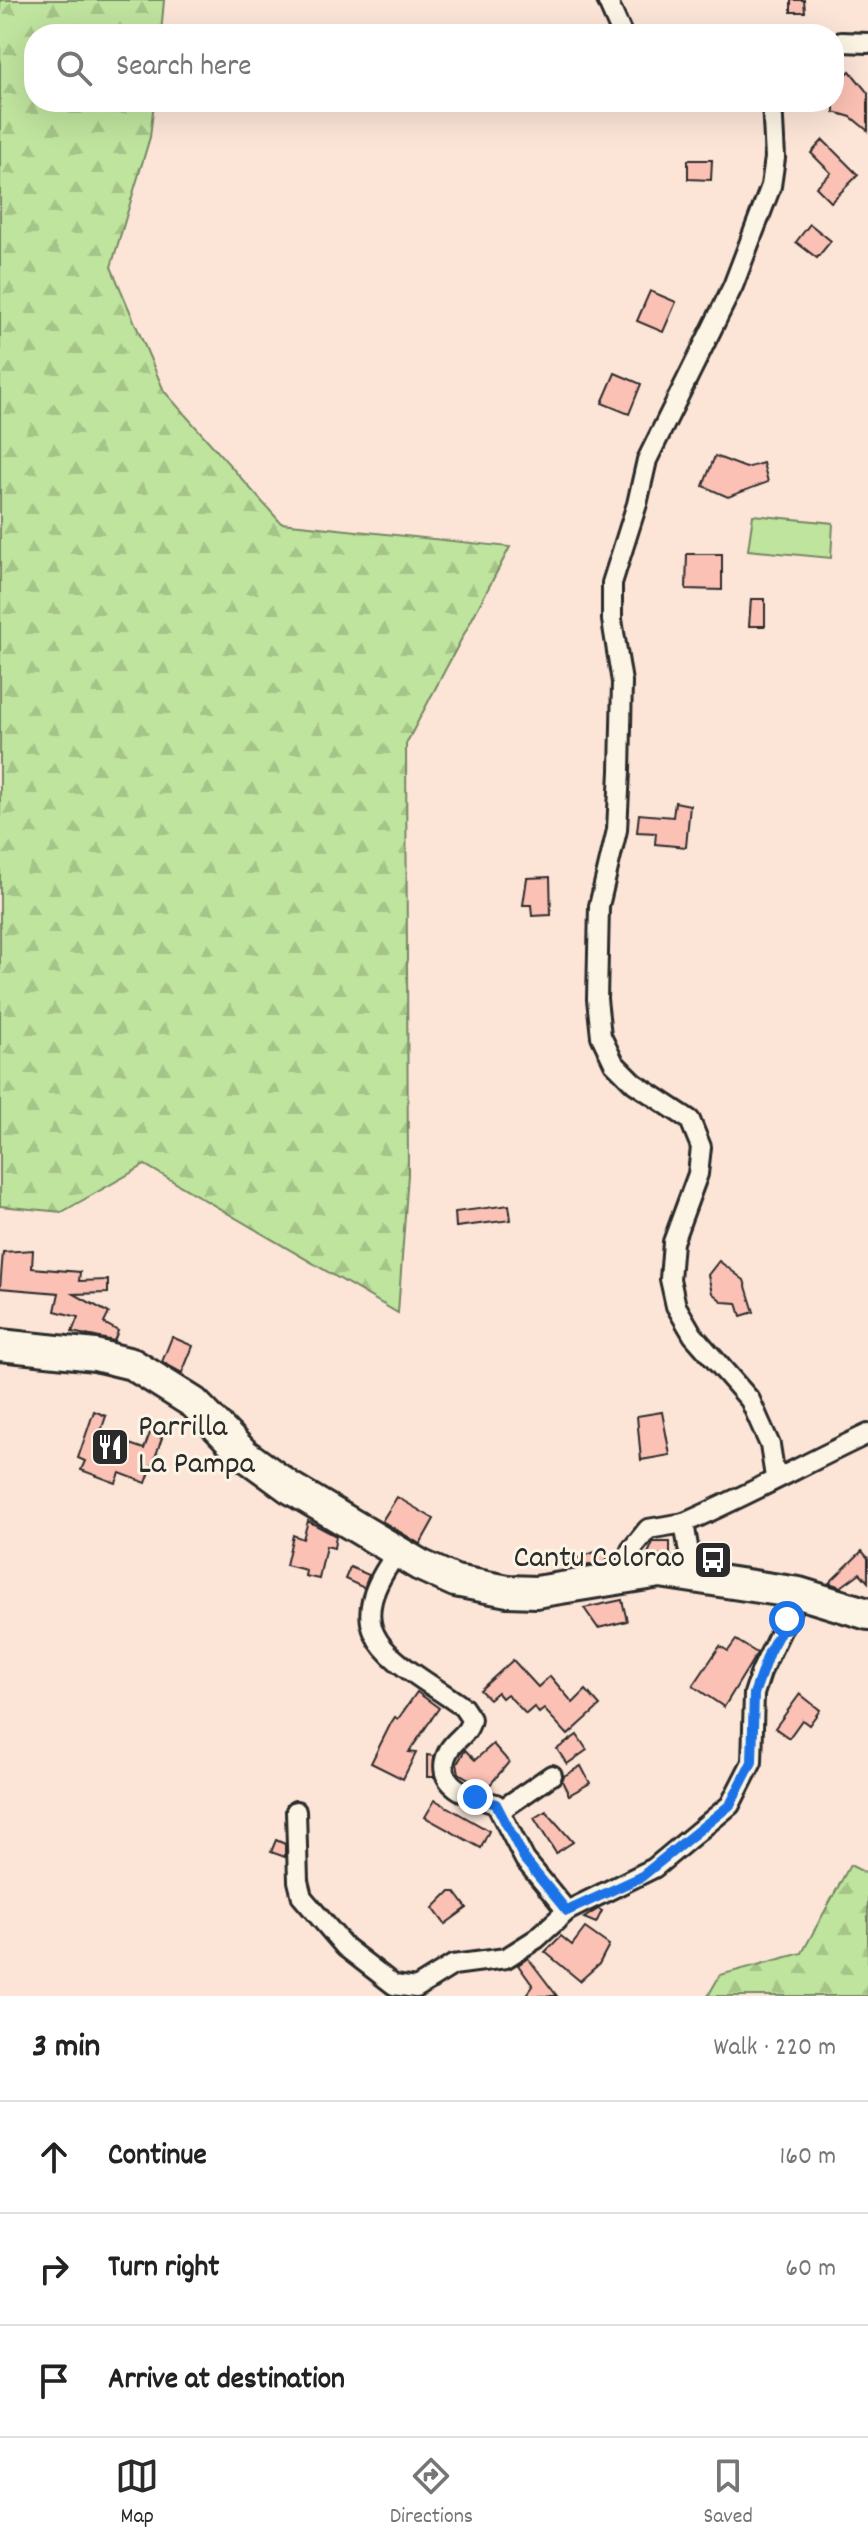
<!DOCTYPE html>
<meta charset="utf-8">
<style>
:root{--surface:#fff;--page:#f6f6f6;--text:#222;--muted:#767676;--line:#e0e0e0;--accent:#2b2b2b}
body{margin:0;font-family:Dekko,sans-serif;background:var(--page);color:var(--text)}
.stop{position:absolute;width:24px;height:24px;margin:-18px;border:6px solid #1a73e8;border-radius:50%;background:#fff}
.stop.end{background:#1a73e8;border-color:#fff;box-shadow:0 2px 8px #0008}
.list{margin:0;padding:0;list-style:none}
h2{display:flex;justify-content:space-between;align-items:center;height:104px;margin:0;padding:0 32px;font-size:34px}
h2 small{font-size:26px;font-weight:400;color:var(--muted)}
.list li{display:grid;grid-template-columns:52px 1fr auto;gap:24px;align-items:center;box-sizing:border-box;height:112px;padding:0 32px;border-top:2px solid var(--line)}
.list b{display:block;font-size:30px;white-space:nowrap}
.list em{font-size:26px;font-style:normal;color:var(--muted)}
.icon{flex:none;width:44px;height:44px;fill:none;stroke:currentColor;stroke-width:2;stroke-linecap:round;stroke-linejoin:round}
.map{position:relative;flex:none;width:868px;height:1996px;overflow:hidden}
.search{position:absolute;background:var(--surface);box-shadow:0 8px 32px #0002;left:24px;right:24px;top:24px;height:88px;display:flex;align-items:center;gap:20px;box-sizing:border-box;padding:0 28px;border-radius:32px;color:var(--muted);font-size:30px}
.sheet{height:440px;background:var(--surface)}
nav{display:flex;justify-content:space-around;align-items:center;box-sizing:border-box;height:112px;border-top:2px solid var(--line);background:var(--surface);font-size:22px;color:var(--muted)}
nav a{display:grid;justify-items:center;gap:4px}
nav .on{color:var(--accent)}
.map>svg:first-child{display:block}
.forest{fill:url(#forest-firs);stroke:#758864;stroke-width:2}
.garden{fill:#bfe49e;stroke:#758864;stroke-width:2}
.building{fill:#fcc1b5;stroke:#2b2b2b;stroke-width:2}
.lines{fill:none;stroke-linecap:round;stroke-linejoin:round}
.minor-casing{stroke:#2b2b2b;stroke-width:24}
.trunk-casing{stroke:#2b2b2b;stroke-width:36}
.minor{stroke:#fcf5e5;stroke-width:18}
.trunk{stroke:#fcf5e5;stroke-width:30}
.route{stroke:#1a73e8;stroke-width:10}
.labels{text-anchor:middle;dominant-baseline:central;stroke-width:6;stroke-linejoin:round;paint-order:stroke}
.poi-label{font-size:32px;fill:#2b2b2b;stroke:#fcf5e5;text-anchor:start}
</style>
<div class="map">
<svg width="868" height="1996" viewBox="0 0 868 1996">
<defs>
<pattern id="forest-firs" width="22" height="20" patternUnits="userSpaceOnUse" patternTransform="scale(2)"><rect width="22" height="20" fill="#bfe49e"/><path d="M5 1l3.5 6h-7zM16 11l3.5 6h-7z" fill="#a4c488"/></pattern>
</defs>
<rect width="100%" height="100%" fill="#fce5d7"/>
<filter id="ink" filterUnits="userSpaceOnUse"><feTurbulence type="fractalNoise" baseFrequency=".0125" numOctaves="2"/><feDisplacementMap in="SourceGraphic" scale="16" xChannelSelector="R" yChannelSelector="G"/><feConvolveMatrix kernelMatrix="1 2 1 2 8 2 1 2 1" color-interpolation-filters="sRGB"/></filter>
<g filter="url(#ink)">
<g class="forest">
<polygon points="0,0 164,0 161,34 34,34 34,102 154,102 150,137 111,267 164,391 281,523 510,547 406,744 408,1174 398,1313 145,1165 62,1212 0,1206"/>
<polygon points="850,1865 868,1874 868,1996 708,1996 720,1975 802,1953"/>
</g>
<polygon class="garden" points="753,515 833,523 831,558 748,550"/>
<g class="building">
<polygon points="791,0 804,0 805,12 791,12"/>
<polygon points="850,71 868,93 868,131 851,117 834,112 834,94 839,91 835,84"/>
<polygon points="823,140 858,175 831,202 816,187 831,173 811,153"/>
<polygon points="688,160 712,160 711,180 688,179"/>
<polygon points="810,224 831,241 817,258 796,242"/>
<polygon points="650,291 676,302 663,332 637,321"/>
<polygon points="615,373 641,384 629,414 602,403"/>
<polygon points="715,456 746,468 763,463 768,482 728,497 703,486"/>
<polygon points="687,554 722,554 722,590 686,589"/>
<polygon points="751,599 765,599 765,626 749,626"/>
<polygon points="675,802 690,805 686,847 655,844 656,833 637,832 639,814 673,817"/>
<polygon points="550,877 551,915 532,916 531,905 523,905 527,878"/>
<polygon points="509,1205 511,1220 456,1227 455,1212"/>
<polygon points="33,1250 32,1268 80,1272 79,1281 108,1280 108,1293 74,1294 109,1313 104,1323 118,1331 114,1341 72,1332 78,1317 55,1311 59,1293 0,1288 3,1252"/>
<polygon points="719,1261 744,1280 754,1312 741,1316 737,1303 723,1302 712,1293 708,1275"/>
<polygon points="172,1337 193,1346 182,1373 162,1362"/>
<polygon points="94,1411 106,1416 100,1434 144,1449 150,1433 162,1438 146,1483 120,1473 116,1483 81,1470 85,1461 78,1458"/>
<polygon points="662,1412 670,1455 641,1460 637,1416"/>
<polygon points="397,1497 434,1519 420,1544 382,1521"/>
<polygon points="308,1521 336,1536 334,1548 326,1546 319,1579 305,1576 306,1570 286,1565 293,1535 303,1539"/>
<polygon points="653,1542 670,1542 670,1555 647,1556"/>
<polygon points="604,1549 608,1562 571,1568 568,1561"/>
<polygon points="862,1551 868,1558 868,1582 860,1573 841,1587 829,1583"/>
<polygon points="350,1567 369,1575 364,1588 345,1579"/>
<polygon points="622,1600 627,1621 598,1628 584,1608"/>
<polygon points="736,1640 757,1653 724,1707 693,1686 720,1646 728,1651"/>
<polygon points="513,1660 538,1687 550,1676 573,1703 586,1690 600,1706 568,1735 544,1709 539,1713 534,1707 526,1714 507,1694 502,1698 497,1692 489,1699 480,1690"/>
<polygon points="417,1692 439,1708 409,1752 416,1753 403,1779 371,1763 391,1723 395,1717 398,1719"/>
<polygon points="800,1694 820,1710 809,1725 802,1720 789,1738 775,1728"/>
<polygon points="577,1735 587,1750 567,1764 557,1749"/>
<polygon points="493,1744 509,1762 489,1786 480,1786 459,1773 457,1764 465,1750 475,1760"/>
<polygon points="427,1755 434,1756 434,1777 427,1777"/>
<polygon points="581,1766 590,1783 569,1795 562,1781 564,1776"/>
<polygon points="435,1800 489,1831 481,1848 425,1817"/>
<polygon points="546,1811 573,1842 556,1853 534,1818"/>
<polygon points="276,1840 285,1844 285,1857 271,1852"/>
<polygon points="449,1892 455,1892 467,1908 445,1924 433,1908"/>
<polygon points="598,1909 602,1911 596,1923 584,1918"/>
<polygon points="585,1928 609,1945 599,1964 580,1981 545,1952 561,1936 572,1945"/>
<polygon points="528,1958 557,1996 526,1996 533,1986 518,1965"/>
</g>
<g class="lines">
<defs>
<g id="minor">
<polyline points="607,0 622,34"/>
<polyline points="834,47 841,42 868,43"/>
<polyline points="772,102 775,158 771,186 733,286 647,460 637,504 612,583 612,620 622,682 620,771 617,830 599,906 597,999 601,1036 614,1063 634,1083 690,1120 701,1147 698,1174 673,1242 670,1279 676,1306 693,1335 750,1400 770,1445 775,1477"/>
<path d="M398,1552C332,1639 396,1659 463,1707L471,1719C469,1734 456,1738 449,1750C430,1785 471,1797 496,1804L525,1860L567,1911"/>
<path d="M693,1576L684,1523C747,1496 806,1463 868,1434"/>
<polyline points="621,1578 631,1550 648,1529 684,1523"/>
<polyline points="501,1810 552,1775"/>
<polyline points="296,1811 298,1881 302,1897 345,1947 394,1985 416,1988 453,1965 506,1958 536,1939 567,1911 654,1868 730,1805 752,1762 754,1694 761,1672 799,1593"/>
</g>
<polyline id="trunk" points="0,1345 95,1355 132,1364 194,1403 245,1455 289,1487 420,1565 455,1581 508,1591 536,1592 660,1572 799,1593 868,1614"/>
</defs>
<use href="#minor" class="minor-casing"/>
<use href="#trunk" class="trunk-casing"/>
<use href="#minor" class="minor"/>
<use href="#trunk" class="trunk"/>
</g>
</g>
<g class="lines" filter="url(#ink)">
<polyline class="route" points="475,1797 496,1804 525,1860 567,1911 641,1877 730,1805 752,1762 754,1694 769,1652 787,1619"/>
</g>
<defs>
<symbol id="restaurant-square" viewBox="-11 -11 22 22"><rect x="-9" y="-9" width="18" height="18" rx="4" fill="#2b2b2b" stroke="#fcf5e5"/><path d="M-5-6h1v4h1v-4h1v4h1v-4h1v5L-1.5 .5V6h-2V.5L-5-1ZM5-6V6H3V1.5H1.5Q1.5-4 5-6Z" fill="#fff"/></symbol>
<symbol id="bus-square" viewBox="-11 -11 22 22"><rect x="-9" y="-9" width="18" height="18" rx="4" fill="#2b2b2b" stroke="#fcf5e5"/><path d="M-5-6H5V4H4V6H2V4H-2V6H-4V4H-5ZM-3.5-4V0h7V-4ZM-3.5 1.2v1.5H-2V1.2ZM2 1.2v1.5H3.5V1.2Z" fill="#fff"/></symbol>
</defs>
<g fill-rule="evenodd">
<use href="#restaurant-square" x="88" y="1425" width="44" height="44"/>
<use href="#bus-square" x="691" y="1538" width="44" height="44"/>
</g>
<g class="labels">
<g class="poi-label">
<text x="138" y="1429">Parrilla<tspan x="138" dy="37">La Pampa</tspan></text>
<text x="685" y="1560" text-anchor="end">Cantu Colorao</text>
</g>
</g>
</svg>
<div class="stop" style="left:787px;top:1619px"></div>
<div class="stop end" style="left:475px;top:1797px"></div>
<div class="search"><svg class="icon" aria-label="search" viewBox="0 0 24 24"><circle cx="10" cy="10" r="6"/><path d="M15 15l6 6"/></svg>Search here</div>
</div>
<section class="sheet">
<h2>3 min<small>Walk · 220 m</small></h2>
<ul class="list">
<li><svg class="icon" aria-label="ahead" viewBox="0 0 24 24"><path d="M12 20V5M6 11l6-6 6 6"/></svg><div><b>Continue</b></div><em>160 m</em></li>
<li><svg class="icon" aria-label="right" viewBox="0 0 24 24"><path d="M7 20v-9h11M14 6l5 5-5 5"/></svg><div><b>Turn right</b></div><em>60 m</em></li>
<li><svg class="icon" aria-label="arrive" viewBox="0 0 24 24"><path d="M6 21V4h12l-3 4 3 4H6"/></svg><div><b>Arrive at destination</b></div></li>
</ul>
</section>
<nav>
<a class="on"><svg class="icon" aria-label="map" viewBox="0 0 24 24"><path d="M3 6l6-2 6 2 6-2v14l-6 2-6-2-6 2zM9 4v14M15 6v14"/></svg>Map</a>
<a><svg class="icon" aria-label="directions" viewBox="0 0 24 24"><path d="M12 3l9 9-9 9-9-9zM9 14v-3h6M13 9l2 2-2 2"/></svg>Directions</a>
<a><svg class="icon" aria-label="saved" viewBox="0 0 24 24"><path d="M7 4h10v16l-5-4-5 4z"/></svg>Saved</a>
</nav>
